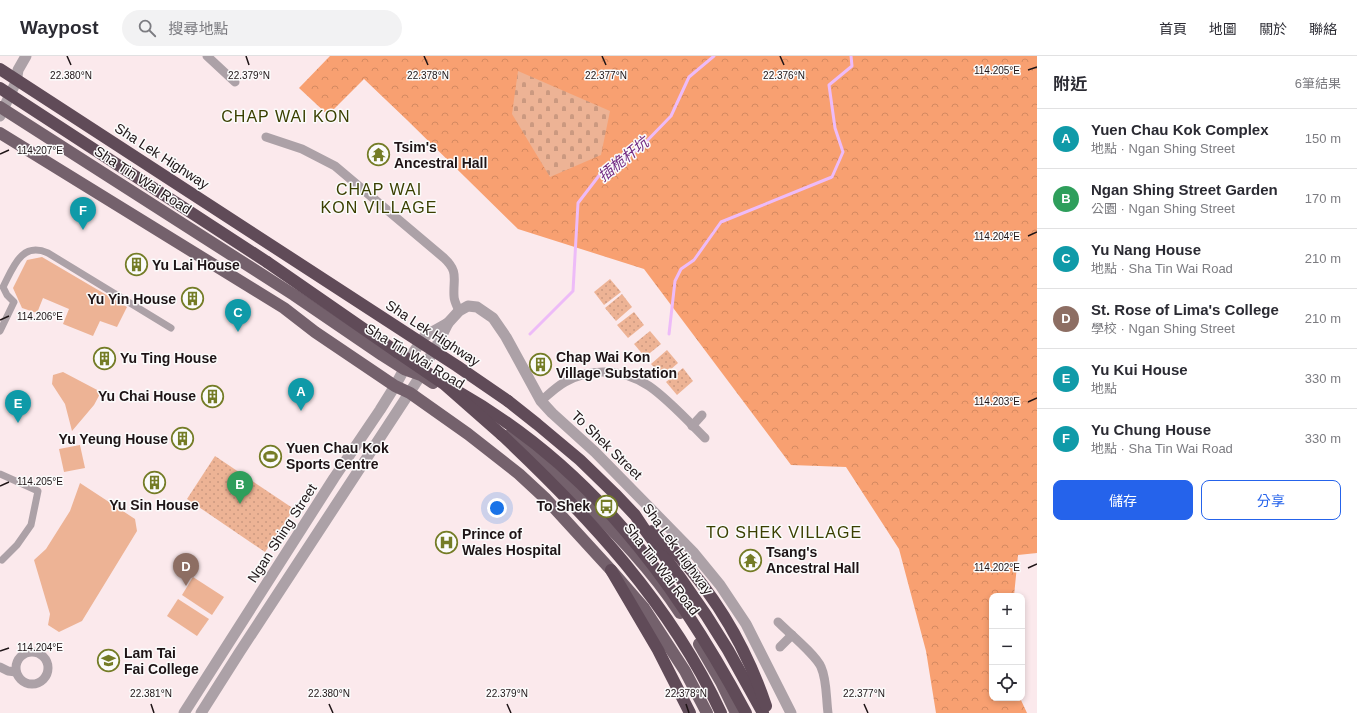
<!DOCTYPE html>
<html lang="zh-TW">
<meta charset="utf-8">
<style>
:root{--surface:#fff;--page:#f2f2f3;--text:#2b2b33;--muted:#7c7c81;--line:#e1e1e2;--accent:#2563eb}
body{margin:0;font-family:Arial,"Noto Sans TC",sans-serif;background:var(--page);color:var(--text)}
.controls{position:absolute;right:12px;bottom:12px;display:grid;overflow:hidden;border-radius:8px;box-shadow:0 2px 6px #0003}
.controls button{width:36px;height:36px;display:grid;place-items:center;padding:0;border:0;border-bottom:1px solid var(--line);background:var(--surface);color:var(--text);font:20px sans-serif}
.you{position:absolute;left:497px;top:452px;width:14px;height:14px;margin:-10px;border:3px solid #fff;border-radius:50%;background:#1a73e8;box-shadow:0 0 0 6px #1a73e833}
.badge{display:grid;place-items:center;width:26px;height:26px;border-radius:50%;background:var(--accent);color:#fff;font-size:13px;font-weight:700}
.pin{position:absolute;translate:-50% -33px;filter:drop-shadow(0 1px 2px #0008)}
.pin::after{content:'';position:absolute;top:21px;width:14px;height:12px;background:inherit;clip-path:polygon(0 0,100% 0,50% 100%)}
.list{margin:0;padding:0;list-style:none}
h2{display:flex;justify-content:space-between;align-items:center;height:52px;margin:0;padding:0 16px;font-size:17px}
h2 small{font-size:13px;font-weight:400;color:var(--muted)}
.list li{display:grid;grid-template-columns:26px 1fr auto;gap:12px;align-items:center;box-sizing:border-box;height:60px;padding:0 16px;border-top:1px solid var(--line)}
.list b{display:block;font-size:15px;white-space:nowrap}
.list p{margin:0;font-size:13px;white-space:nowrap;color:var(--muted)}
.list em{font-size:13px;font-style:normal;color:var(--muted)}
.actions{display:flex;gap:8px;padding:12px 16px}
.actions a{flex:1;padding:9px 0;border:1px solid var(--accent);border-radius:8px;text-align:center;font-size:14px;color:var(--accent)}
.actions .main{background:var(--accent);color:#fff}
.icon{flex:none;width:22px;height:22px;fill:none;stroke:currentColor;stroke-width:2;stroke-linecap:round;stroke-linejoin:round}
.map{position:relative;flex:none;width:1037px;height:657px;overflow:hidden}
header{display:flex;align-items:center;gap:24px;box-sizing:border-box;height:56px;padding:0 20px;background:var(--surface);border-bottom:1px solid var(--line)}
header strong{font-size:19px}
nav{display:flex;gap:22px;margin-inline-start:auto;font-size:14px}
.search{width:280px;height:36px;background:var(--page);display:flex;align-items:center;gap:10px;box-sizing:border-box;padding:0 14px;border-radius:22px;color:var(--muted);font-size:15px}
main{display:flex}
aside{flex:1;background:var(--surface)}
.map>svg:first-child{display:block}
.grass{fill:url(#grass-dots)}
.forest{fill:url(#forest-crowns)}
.cemetery{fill:url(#cemetery-stones)}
.park{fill:#edb395}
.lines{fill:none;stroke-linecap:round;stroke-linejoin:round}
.stream{stroke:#edbbf8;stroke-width:3}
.pedestrian{stroke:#aca1a7;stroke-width:7}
.minor{stroke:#aca1a7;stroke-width:9}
.tertiary{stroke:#aca1a7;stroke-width:11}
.primary{stroke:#74616c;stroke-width:12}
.motorway{stroke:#604b58;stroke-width:12}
.motorway-bridge{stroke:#604b58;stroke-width:12}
.ticks{fill:none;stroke:#1e1416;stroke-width:1.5}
.labels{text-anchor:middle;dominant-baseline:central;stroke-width:3;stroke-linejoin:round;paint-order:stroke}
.poi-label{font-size:14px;font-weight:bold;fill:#1e1416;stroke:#fbfbfb;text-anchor:start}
.street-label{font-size:14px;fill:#1e1416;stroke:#fbfbfb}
.water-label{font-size:15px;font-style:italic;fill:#732b83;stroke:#fbfbfb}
.quarter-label{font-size:16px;letter-spacing:1px;fill:#3a3f00;stroke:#fbfbfb}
.ticks-label{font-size:10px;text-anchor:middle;fill:#1e1416;stroke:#fbfbfb;stroke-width:3;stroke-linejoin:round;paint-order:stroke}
</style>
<header>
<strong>Waypost</strong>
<div class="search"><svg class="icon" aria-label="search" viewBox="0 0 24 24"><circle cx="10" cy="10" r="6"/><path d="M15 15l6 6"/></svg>搜尋地點</div>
<nav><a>首頁</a><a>地圖</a><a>關於</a><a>聯絡</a></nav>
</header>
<main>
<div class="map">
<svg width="1037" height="657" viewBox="0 0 1037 657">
<defs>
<pattern id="grass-dots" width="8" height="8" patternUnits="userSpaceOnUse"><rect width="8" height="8" fill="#edb395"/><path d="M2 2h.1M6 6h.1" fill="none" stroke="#cb9980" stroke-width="1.8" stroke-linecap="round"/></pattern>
<pattern id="forest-crowns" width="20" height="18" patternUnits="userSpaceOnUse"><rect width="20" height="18" fill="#f8a071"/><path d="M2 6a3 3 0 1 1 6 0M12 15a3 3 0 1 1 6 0" fill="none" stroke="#d48961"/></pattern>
<pattern id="cemetery-stones" width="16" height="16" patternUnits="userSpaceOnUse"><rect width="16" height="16" fill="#edb395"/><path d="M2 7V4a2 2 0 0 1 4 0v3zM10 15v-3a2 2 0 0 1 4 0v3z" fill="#cb9980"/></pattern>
</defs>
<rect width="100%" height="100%" fill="#fbe9ec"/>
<g class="grass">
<polygon points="610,223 621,236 604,249 594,236"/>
<polygon points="622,238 632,251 616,265 605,252"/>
<polygon points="634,256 644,269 628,282 617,269"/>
<polygon points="650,275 661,288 645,301 634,288"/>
<polygon points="667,294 678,307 662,321 651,308"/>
<polygon points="683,312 693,325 677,339 666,326"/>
<polygon points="215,400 294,453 265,496 187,443"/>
</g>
<polygon class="forest" points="330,0 1037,0 1037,497 1018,499 1014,540 992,540 992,642 1020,642 1027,657 936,657 926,595 899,493 846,411 791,409 644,213 518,173 407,64 364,23 328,59 299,32"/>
<polygon class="cemetery" points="518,15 610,55 601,99 550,121 512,58"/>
<g class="park">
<polygon points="42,201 127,251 117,271 100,265 93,280 63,268 69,253 43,242 37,257 22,252 13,232 27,204"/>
<polygon points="63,316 101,336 94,349 72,375 65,348 52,328 53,319"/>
<polygon points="80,389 85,412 64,416 59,393"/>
<polygon points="80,427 135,463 137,475 82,565 59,576 48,569 50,558 34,504 46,493 70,455"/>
<polygon points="193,521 224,541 212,559 182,539"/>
<polygon points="178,543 209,563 197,580 167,560"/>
</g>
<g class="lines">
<g class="stream">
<polyline points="530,278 573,235 578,147 601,117 640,92 671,60 689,21 714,0"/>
<polyline points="669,278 675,225 681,213 694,204 721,166 832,121 843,96 835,72 829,29 852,10 851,0"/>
</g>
<g class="pedestrian">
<path d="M0,275L14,246L7,239L3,231C13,212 21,185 48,197L171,272"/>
<polyline points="0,418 38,435 31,469 17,489 2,504"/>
</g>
<g class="minor">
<polyline points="207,0 235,26"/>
<path d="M266,81L302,93L335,110L444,202C459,216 453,222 454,240C454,245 457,250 459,255"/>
<path d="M541,345C549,338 556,331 565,326C591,311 624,313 649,330C668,343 688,365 705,382"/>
<polyline points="692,370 702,359"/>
<path d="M778,566C788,576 816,599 821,611C827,624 826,642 828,657"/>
<polyline points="780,591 792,579"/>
<circle cx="32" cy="612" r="16"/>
<polyline points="0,611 8,615 16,616"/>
</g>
<g class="tertiary">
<polyline points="0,60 16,26 18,14 26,0"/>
<polyline points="184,657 334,422 380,354 395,330 413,297 425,280 448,267"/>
<polyline points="201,657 239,597 421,319 427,306 437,289 448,267 459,255 468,250 477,251 493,262 506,281 541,345 552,357 595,396 693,496 720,529 746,568 791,657"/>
</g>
<g class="primary">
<polyline points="0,51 294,239 382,299 404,313 421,319 433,327"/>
<polyline points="0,77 284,252 315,276 395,330 410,337 468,378 519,418 546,443 611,514 644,552 685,615 707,657"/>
<path d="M508,380C534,398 557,420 580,442C616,477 652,514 680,557"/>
<polyline points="699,588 721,626 736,657"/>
</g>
<g class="motorway">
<polyline points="267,206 397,296"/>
<path d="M457,335C591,411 674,523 746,657"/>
<polyline points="508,345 537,368 580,404 615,438 635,459 645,474 679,520 706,559 728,594 763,657"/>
<path d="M502,379C588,460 671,548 721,657"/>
<path d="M652,475C660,483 669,490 677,498C717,542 747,593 766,650"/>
<polyline points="611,514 658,594 690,657"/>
</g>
<g class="motorway-bridge">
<polyline points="0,13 457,310 508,345"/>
<polyline points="0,32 267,206"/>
<polyline points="397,296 444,328 502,379"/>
</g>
</g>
<path class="ticks" d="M67,0L71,9M246,0L249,9M424,0L428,9M602,0L606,9M780,0L784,9M1028,14L1037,11M0,98L9,94M1028,180L1037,176M0,264L9,260M1028,346L1037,342M0,430L9,426M1028,512L1037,508M0,595L9,592M151,648L154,657M329,648L333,657M507,648L511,657M686,648L689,657M864,648L868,657"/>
<defs>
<symbol id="temple-ring" viewBox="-11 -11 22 22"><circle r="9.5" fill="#fbfbfb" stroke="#747c26" stroke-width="1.5"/><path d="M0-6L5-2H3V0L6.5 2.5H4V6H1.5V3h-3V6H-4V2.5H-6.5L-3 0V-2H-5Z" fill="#747c26"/></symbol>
<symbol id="building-ring" viewBox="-11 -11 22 22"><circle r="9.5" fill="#fbfbfb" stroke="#747c26" stroke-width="1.5"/><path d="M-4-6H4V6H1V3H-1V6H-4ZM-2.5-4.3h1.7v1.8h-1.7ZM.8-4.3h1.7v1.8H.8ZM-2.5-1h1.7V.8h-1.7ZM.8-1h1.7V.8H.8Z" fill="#747c26"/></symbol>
<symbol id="stadium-ring" viewBox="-11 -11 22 22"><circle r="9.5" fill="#fbfbfb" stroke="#747c26" stroke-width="1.5"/><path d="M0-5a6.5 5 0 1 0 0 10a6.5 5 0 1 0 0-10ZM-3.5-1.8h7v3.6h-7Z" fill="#747c26"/></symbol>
<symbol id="bus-ring" viewBox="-11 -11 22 22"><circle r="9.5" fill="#fbfbfb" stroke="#747c26" stroke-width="1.5"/><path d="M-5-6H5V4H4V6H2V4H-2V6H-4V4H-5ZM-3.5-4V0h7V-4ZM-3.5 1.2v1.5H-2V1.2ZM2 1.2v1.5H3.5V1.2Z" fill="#747c26"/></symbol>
<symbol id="hospital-ring" viewBox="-11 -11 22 22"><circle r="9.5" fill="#fbfbfb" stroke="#747c26" stroke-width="1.5"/><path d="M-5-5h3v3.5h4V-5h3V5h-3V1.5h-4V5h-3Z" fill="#747c26"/></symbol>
<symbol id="school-ring" viewBox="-11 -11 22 22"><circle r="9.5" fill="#fbfbfb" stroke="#747c26" stroke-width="1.5"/><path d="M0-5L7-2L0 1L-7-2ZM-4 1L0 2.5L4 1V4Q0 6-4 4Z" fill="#747c26"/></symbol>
</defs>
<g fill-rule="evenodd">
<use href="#temple-ring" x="366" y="86" width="25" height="25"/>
<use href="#building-ring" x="124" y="196" width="25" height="25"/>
<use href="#building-ring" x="180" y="230" width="25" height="25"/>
<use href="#building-ring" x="92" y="290" width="25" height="25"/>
<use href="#building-ring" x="528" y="296" width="25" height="25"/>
<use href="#building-ring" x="200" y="328" width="25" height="25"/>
<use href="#building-ring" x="170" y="370" width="25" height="25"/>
<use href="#stadium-ring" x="258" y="388" width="25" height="25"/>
<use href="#building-ring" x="142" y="414" width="25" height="25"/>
<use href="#bus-ring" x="594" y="438" width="25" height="25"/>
<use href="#hospital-ring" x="434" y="474" width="25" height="25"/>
<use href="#temple-ring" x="738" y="492" width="25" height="25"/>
<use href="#school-ring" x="96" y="592" width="25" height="25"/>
</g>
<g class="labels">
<g class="poi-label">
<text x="394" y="91">Tsim's<tspan x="394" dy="16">Ancestral Hall</tspan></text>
<text x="152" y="209">Yu Lai House</text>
<text x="176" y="243" text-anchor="end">Yu Yin House</text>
<text x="556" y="301">Chap Wai Kon<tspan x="556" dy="16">Village Substation</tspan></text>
<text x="120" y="302">Yu Ting House</text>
<text x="196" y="340" text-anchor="end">Yu Chai House</text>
<text x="168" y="383" text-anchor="end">Yu Yeung House</text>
<text x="286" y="392">Yuen Chau Kok<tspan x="286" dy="16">Sports Centre</tspan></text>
<text x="154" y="449" text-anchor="middle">Yu Sin House</text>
<text x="590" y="450" text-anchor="end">To Shek</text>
<text x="462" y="478">Prince of<tspan x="462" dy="16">Wales Hospital</tspan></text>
<text x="766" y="496">Tsang's<tspan x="766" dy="16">Ancestral Hall</tspan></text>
<text x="124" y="597">Lam Tai<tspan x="124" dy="16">Fai College</tspan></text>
</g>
<g class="street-label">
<text transform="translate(162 100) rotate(33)">Sha Lek Highway</text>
<text transform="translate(143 124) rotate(33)">Sha Tin Wai Road</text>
<text transform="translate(433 277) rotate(33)">Sha Lek Highway</text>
<text transform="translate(415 300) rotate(31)">Sha Tin Wai Road</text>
<text transform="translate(607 389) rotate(44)">To Shek Street</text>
<text transform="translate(282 477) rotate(-57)">Ngan Shing Street</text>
<text transform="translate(678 493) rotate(54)">Sha Lek Highway</text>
<text transform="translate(662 513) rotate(52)">Sha Tin Wai Road</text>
</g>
<g class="water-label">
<text transform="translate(623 103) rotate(-39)">插桅杆坑</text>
</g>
<g class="quarter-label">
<text x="286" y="60">CHAP WAI KON</text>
<text x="379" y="133">CHAP WAI<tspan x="379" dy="18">KON VILLAGE</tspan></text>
<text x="784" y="476">TO SHEK VILLAGE</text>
</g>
</g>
<g class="ticks-label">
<text x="997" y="18">114.205°E</text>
<text x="71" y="23">22.380°N</text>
<text x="249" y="23">22.379°N</text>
<text x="428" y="23">22.378°N</text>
<text x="606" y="23">22.377°N</text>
<text x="784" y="23">22.376°N</text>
<text x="40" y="98">114.207°E</text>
<text x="997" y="184">114.204°E</text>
<text x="40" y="264">114.206°E</text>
<text x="997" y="349">114.203°E</text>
<text x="40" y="429">114.205°E</text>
<text x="997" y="515">114.202°E</text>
<text x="40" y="595">114.204°E</text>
<text x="151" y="641">22.381°N</text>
<text x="329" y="641">22.380°N</text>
<text x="507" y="641">22.379°N</text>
<text x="686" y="641">22.378°N</text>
<text x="864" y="641">22.377°N</text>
</g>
</svg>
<div class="controls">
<button>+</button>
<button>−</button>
<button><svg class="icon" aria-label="locate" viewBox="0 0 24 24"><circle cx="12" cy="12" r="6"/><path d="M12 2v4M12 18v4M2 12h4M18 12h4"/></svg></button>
</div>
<div class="you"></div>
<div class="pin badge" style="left:301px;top:355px;background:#0f9aa8">A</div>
<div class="pin badge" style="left:240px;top:448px;background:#2e9e5b">B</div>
<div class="pin badge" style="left:238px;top:276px;background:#0f9aa8">C</div>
<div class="pin badge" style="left:186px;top:530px;background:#8d6e63">D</div>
<div class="pin badge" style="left:18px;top:367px;background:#0f9aa8">E</div>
<div class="pin badge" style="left:83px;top:174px;background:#0f9aa8">F</div>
</div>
<aside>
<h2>附近<small>6筆結果</small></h2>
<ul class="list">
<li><span class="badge" style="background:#0f9aa8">A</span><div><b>Yuen Chau Kok Complex</b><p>地點 · Ngan Shing Street</p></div><em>150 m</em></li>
<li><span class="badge" style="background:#2e9e5b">B</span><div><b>Ngan Shing Street Garden</b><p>公園 · Ngan Shing Street</p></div><em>170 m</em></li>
<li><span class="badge" style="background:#0f9aa8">C</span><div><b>Yu Nang House</b><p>地點 · Sha Tin Wai Road</p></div><em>210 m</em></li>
<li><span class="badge" style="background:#8d6e63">D</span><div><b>St. Rose of Lima's College</b><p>學校 · Ngan Shing Street</p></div><em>210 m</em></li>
<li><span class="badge" style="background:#0f9aa8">E</span><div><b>Yu Kui House</b><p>地點</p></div><em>330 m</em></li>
<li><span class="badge" style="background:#0f9aa8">F</span><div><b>Yu Chung House</b><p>地點 · Sha Tin Wai Road</p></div><em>330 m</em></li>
</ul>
<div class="actions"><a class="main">儲存</a><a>分享</a></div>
</aside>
</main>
